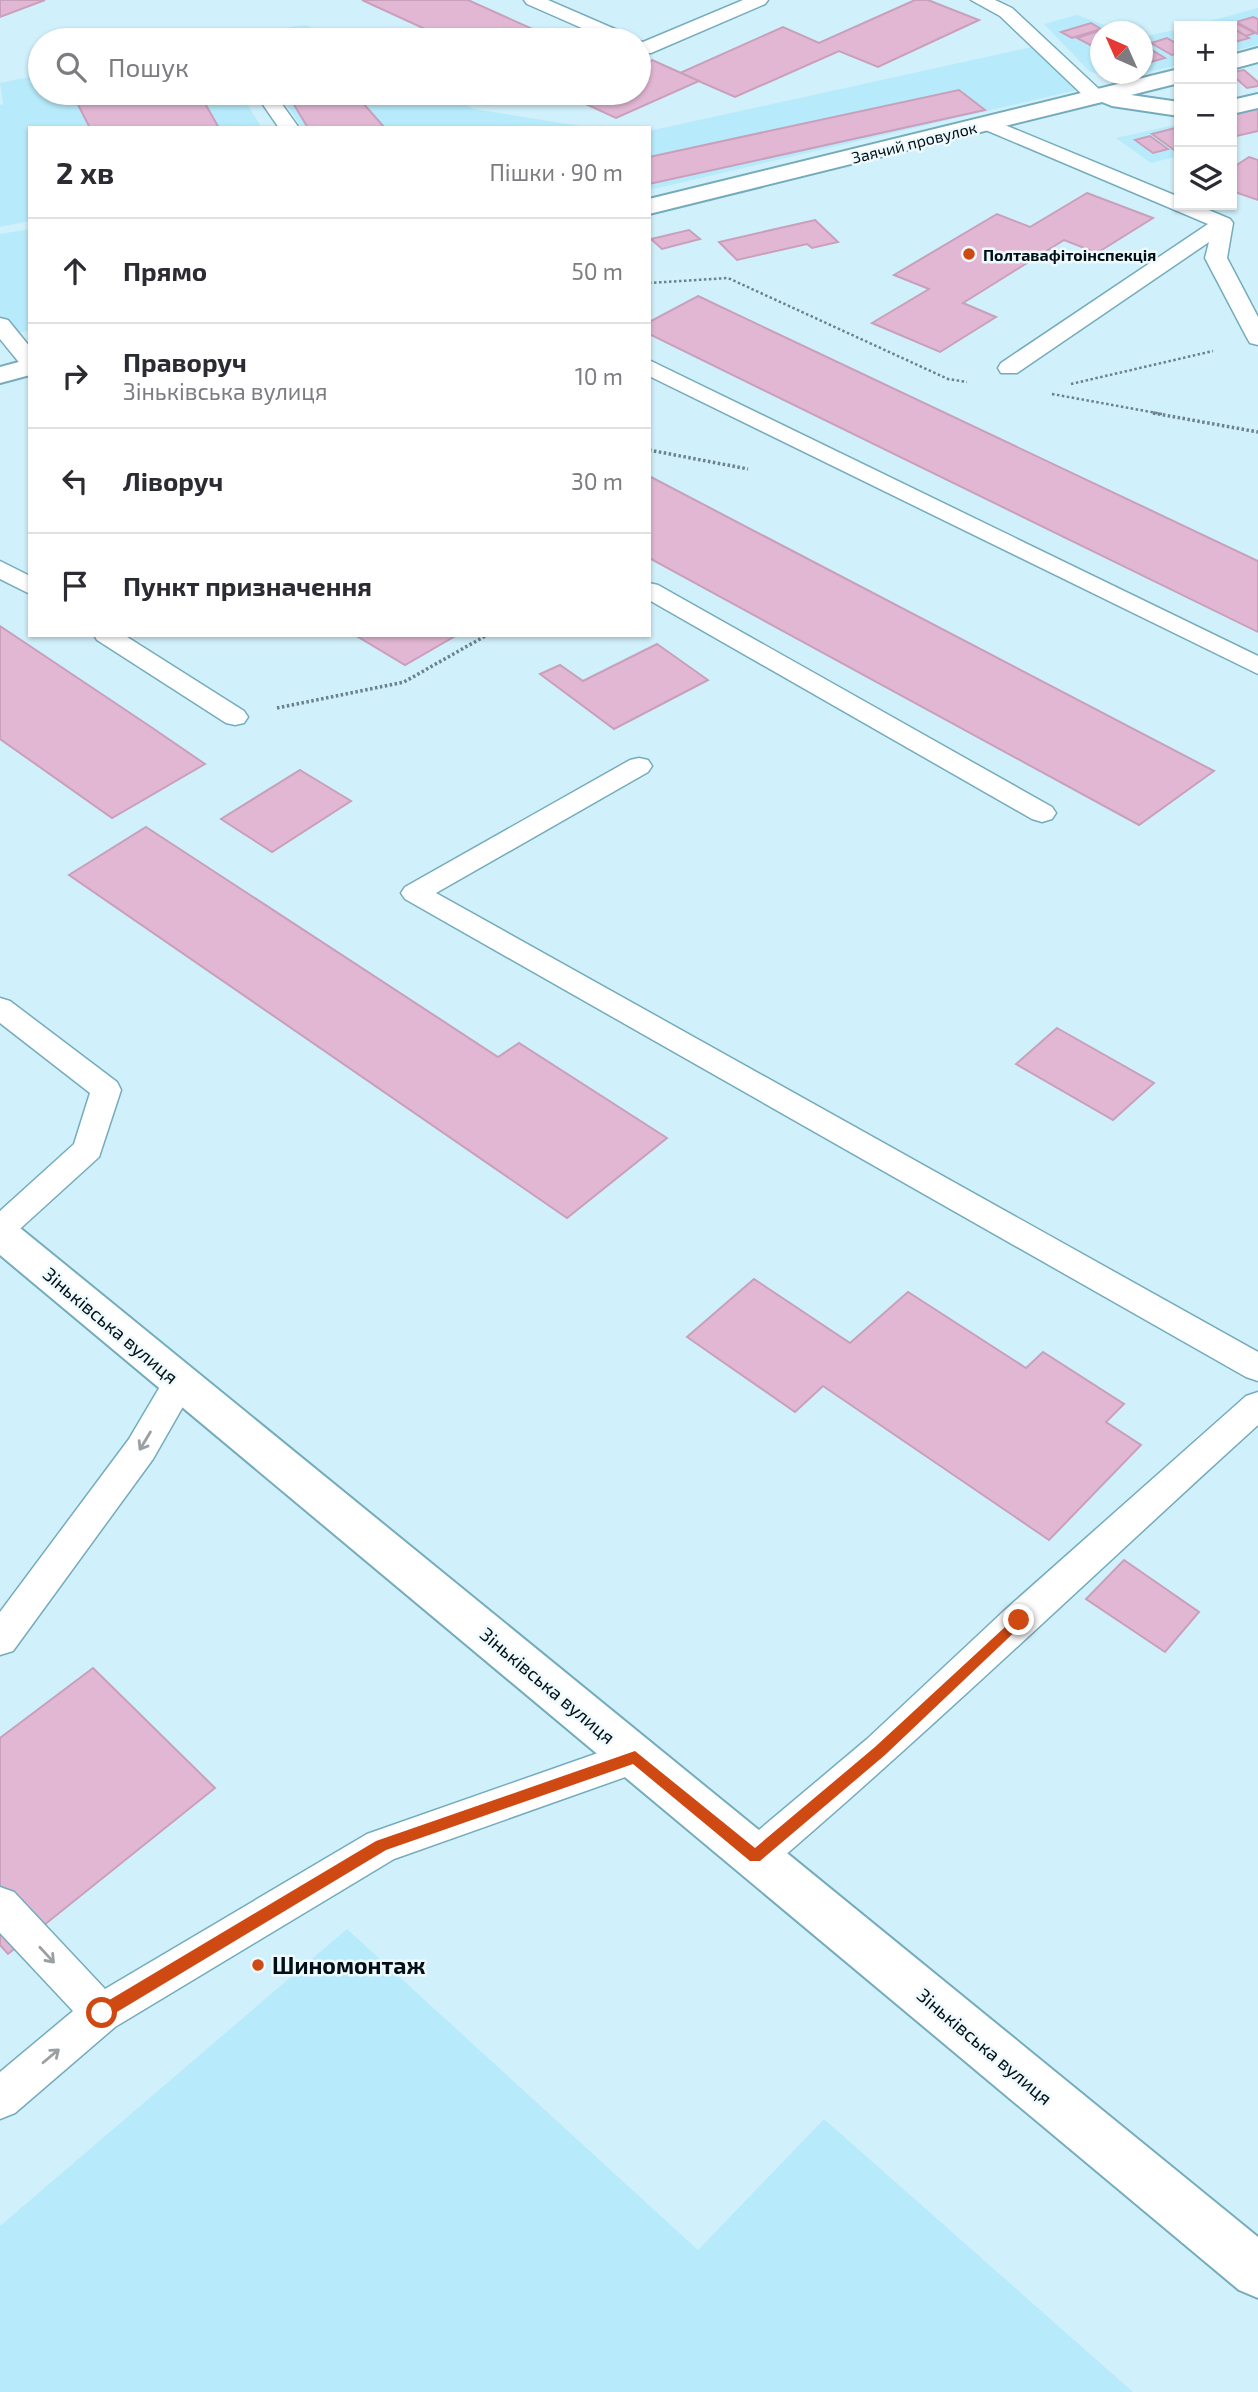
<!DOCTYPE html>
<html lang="uk">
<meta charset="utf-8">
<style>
:root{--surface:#fff;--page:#f2f2f3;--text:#2b2b33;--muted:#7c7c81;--line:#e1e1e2}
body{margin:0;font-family:"Exo 2",sans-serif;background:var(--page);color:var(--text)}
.controls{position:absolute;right:21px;top:21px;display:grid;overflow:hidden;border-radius:0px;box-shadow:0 2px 5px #0004}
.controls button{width:63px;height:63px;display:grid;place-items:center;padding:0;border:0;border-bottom:2px solid var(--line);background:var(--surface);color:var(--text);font:35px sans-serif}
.compass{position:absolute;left:1090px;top:21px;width:63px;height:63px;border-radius:50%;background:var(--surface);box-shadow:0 2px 5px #0004;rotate:315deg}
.stop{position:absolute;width:21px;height:21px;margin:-16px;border:5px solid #cf4912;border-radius:50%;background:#fff}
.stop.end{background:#cf4912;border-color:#fff;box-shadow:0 2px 7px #0008}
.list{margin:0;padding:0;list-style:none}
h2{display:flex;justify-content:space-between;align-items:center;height:91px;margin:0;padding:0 28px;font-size:30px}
h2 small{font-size:23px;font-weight:400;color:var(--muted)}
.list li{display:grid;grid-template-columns:46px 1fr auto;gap:21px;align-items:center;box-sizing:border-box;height:105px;padding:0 28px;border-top:2px solid var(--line)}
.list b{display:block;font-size:26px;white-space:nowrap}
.list p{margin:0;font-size:23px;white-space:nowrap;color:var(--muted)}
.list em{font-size:23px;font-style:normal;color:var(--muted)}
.icon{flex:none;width:38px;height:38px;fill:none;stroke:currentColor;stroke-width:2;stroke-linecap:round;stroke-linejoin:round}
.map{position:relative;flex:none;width:1258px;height:2392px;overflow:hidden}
.search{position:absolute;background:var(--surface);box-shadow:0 2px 5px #0004;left:28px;top:28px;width:623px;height:77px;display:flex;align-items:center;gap:18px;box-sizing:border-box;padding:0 24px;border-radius:38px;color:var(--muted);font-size:26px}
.panel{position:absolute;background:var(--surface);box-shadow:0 2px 5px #0004;left:28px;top:126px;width:623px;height:511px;border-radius:0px}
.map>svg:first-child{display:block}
.built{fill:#b7ebfb}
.building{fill:#e2b7d4;stroke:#c9a0bb;stroke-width:2}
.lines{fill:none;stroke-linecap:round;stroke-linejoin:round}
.service-casing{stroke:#75acbc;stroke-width:3}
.minor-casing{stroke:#75acbc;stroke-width:4}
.primary-casing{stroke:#75acbc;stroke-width:4}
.path-far1{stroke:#6a828b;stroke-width:2.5;stroke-dasharray:2.5 2.5;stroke-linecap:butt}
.path{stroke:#6a828b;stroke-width:3.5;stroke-dasharray:2.5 2.5;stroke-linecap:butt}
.service{fill:#fff;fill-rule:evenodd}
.minor{fill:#fff;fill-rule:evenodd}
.primary{fill:#fff;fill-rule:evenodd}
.oneway{stroke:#999fa2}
.route{fill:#cf4912}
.poi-dot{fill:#cf4912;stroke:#eef9fd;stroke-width:2.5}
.labels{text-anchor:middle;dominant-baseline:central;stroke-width:5;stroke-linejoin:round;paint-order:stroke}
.far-street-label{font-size:16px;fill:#001016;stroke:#eef9fd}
.far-poi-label{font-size:16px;font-weight:bold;fill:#001016;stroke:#eef9fd;text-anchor:start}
.street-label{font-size:19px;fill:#001016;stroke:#eef9fd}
.near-poi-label{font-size:23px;font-weight:bold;fill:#001016;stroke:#eef9fd;text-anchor:start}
</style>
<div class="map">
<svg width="1258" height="2392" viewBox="0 0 1258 2392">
<rect width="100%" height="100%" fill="#d0f0fb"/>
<g class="built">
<polygon points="1258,8 1258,45 1232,51 1232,26 1192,26"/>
<polygon points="1077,15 1121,31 1100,32 1100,74 1141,74 1112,77 1090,72 1044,24"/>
<polygon points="306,25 336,40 247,40 263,31"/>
<polygon points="1179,29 1179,65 1143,73 1142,37"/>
<polygon points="1032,47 1077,90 649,190 649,131"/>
<polygon points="40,75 40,93 240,93 262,128 30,128 30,221 0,227 0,105 3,104 0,83"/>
<polygon points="279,93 441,93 474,109 593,128 302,128"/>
<polygon points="1179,124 1179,156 1151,163 1116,138"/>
<polygon points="30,229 30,330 0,338 0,234"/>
<polygon points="347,1929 698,2250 824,2119 1133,2392 0,2392 0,2226"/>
</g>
<g class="building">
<polygon points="0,0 45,0 0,17"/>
<polygon points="362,0 468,0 557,40 449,40"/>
<polygon points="915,0 928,0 979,20 878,67 839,51 735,97 680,73 783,27 819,43"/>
<polygon points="1253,17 1258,19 1258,34 1236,22"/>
<polygon points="1091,23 1101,29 1072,38 1061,32"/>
<polygon points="1238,24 1255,33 1246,36 1230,26"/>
<polygon points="1232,28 1249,38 1232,43"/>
<polygon points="1104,29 1108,32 1100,32 1100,42 1090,45 1077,38"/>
<polygon points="300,32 308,40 267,40"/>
<polygon points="1167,38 1179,45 1179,53 1172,55 1151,43"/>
<polygon points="1142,45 1143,45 1165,58 1151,62 1142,57"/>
<polygon points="652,60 699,81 616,118 562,93 639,93 639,66"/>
<polygon points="1244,70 1258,82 1258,86 1247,88 1232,75 1232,72"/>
<polygon points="959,90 985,110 649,184 649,157"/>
<polygon points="72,93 199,93 219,128 90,128"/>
<polygon points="287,93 354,93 385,128 308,128"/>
<polygon points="1258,108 1258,131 1232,137 1232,113"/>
<polygon points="1179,127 1179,152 1177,152 1152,134"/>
<polygon points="1150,136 1168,149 1153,153 1135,140"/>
<polygon points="1249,157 1258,160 1258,200 1232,191 1232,168"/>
<polygon points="1087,193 1153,218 1097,253 1064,240 963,303 996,317 940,352 872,323 929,289 894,275 997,214 1030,227"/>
<polygon points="815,220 838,242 812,248 807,244 737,260 719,242"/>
<polygon points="689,230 700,239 662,249 651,239"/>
<polygon points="698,296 1258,561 1258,632 649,334 649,322"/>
<polygon points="649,476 1214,771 1139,825 649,558"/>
<polygon points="0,626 151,727 205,764 112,818 0,739"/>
<polygon points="355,635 457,635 405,665"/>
<polygon points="657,644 708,680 614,729 540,674 560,665 583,681"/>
<polygon points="300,770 351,801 272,852 221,819"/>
<polygon points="146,827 498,1057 519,1043 667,1138 567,1218 69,875"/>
<polygon points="1057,1028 1154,1083 1113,1120 1016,1064"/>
<polygon points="754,1279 850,1343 908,1292 1026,1368 1043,1352 1124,1404 1106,1422 1141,1445 1049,1540 823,1386 795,1412 687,1337"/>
<polygon points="1124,1560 1199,1612 1165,1652 1086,1599"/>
<polygon points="93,1668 215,1788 8,1954 0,1945 0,1738"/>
</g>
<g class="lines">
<defs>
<g id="service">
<polygon points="524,0 548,0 631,36 633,40 609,40 527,4"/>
<polygon points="743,0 768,0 765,4 651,53 639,53 639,41 643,42"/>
<polygon points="971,0 995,0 1012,8 1101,91 1104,95 1101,99 1087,99 1000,16"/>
<polygon points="255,93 274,93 299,128 279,128"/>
<polygon points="988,118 1179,197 1179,205 1197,205 1230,219 1233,223 1227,258 1258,317 1258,345 1250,343 1247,338 1205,258 1209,242 1017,373 1001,373 998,368 1001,363 1208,224 981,128 978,124 981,120"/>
<polygon points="0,318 8,320 30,347 30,368 22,366 0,339"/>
<polygon points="649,360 1258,656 1258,674 649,376"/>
<polygon points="0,561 30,576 30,594 0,579"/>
<polygon points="649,583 658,585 1052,807 1056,813 1052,819 1042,822 1032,819 649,600"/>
<polygon points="94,635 124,635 244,711 248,717 244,723 235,725 226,723 97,640"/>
<polygon points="639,758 648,760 652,766 648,772 436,893 1258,1352 1258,1381 1246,1377 405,899 401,893 405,887 630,760"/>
<polygon points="0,998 10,1001 117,1082 121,1090 99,1157 11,1237 0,1241 0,1211 74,1144 90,1093 0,1023"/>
<polygon points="180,1369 192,1373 197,1382 153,1459 13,1651 0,1655 0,1612 129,1439 168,1373"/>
<path d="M1258,1392V1425C1095,1573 936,1726 769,1869L755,1875L741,1869L736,1857L741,1845L867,1739L1006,1609L1246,1396Z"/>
<polygon points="635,1740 648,1745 654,1757 648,1769 394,1859 115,2027 15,2113 0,2119 0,2072 73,2011 0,1933 0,1887 14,1892 105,1989 367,1834"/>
</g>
<g id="minor">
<polygon points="1258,48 1258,62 1232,69 1232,55"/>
<polygon points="1179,69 1179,83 1131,95 1179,102 1179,116 1112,106 1102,102 649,214 649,199"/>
<polygon points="1258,94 1258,108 1232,114 1232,100"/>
<polygon points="30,359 30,375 0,383 0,367"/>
</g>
<polygon id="primary" points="0,1219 14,1223 1258,2237 1258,2298 1239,2290 0,1255"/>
</defs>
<use href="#service" class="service-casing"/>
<use href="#minor" class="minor-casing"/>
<use href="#primary" class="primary-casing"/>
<g class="path-far1">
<polyline points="649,283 728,278 948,379 967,382"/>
<polyline points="1071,384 1213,351"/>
<polyline points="1052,394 1162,414"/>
</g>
<g class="path">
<polyline points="1153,413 1258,432"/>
<polyline points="649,450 748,469"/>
<polyline points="277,708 404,682 487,635"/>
</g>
<use href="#service" class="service"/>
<use href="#minor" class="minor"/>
<use href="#primary" class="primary"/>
</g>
<defs><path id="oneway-shaft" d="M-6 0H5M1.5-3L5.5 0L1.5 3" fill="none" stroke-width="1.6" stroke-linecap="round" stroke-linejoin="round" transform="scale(1.75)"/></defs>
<g class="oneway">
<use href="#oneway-shaft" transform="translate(145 1441) rotate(121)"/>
<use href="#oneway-shaft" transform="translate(47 1955) rotate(47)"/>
<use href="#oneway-shaft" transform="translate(51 2056) rotate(-40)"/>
</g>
<polygon class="route" points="1019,1614 1023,1616 1023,1624 885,1755 760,1861 750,1861 633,1764 386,1850 107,2018 102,2020 94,2013 96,2008 376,1841 635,1751 755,1848 875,1747"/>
<g class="poi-dot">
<circle cx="969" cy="254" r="7"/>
<circle cx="258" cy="1965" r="7"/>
</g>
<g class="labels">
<g class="far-street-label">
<text transform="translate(914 142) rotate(-14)">Заячий провулок</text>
</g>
<g class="far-poi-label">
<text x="983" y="254">Полтавафітоінспекція</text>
</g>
<g class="street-label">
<text transform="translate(111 1325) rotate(40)">Зіньківська вулиця</text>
<text transform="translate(548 1685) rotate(40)">Зіньківська вулиця</text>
<text transform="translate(985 2046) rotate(40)">Зіньківська вулиця</text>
</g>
<g class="near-poi-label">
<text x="272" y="1965">Шиномонтаж</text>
</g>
</g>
</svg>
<div class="controls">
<button>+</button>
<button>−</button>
<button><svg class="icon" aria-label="layers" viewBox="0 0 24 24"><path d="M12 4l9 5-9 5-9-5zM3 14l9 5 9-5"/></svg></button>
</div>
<svg class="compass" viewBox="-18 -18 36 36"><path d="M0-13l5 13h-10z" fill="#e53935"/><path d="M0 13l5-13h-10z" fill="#7c7c81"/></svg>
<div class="stop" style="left:102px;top:2013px"></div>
<div class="stop end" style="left:1019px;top:1620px"></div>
<div class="search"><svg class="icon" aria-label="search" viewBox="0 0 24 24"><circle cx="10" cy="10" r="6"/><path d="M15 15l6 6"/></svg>Пошук</div>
<section class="panel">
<h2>2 хв<small>Пішки · 90 m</small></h2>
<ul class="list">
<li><svg class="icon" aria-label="ahead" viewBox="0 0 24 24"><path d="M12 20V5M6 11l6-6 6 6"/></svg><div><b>Прямо</b></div><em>50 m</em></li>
<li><svg class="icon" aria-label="right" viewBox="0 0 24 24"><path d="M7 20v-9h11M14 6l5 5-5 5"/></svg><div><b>Праворуч</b><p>Зіньківська вулиця</p></div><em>10 m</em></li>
<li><svg class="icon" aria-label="left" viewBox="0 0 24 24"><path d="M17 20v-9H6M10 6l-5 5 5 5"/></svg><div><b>Ліворуч</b></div><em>30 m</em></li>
<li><svg class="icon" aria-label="arrive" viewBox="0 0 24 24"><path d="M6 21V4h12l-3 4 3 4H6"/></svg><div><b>Пункт призначення</b></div></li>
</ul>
</section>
</div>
